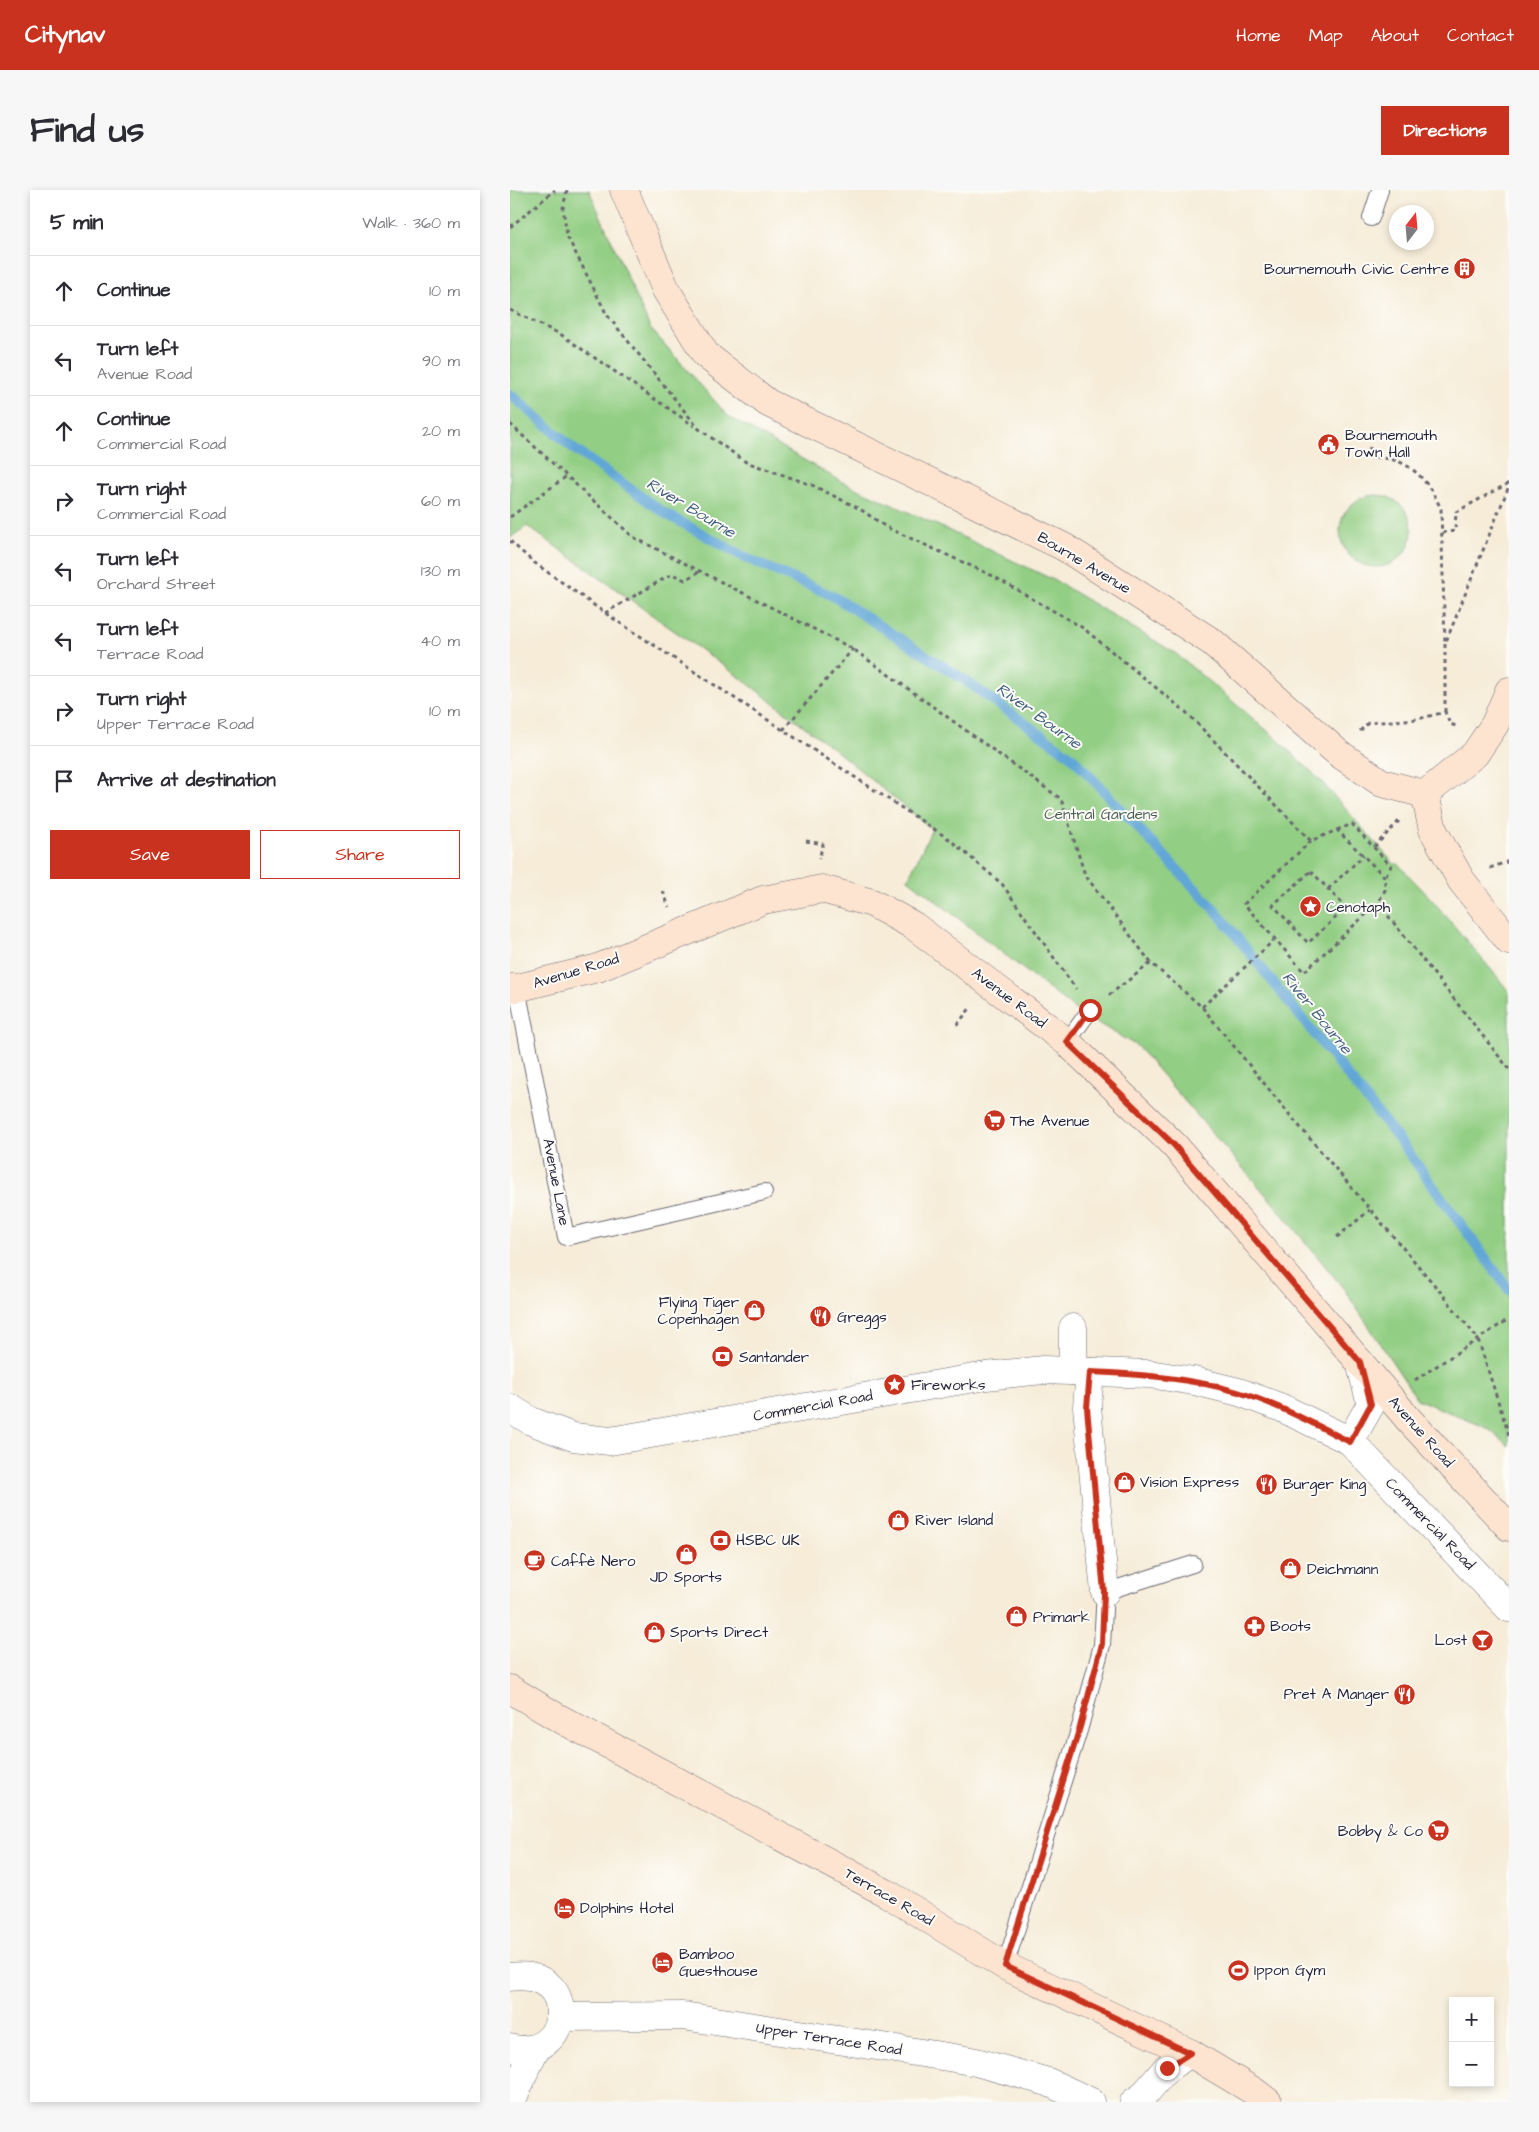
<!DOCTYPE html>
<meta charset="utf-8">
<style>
:root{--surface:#fff;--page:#f7f7f7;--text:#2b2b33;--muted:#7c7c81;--line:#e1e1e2;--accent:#c8321e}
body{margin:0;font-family:"Architects Daughter",sans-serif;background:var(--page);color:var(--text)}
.controls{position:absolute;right:15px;bottom:15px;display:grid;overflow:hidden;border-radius:0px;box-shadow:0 2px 8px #0003}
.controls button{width:45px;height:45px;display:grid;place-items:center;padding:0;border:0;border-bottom:1px solid var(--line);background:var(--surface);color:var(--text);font:25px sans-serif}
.compass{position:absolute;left:879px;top:15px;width:45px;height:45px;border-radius:50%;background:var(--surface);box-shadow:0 2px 8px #0003;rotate:16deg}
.stop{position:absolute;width:15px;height:15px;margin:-11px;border:4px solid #c8321e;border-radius:50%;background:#fff}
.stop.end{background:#c8321e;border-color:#fff;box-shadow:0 1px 5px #0008}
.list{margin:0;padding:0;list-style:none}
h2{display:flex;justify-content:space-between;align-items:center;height:65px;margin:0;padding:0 20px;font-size:21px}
h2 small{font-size:16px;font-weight:400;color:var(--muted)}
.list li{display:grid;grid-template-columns:32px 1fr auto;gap:15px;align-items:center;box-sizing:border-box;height:70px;padding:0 20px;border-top:1px solid var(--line)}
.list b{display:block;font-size:19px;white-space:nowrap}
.list p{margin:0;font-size:16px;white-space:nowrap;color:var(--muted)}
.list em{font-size:16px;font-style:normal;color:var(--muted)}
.actions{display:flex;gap:10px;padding:15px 20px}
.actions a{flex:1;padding:11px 0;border:1px solid var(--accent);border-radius:0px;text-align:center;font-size:18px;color:var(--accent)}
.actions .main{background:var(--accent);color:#fff}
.icon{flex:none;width:28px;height:28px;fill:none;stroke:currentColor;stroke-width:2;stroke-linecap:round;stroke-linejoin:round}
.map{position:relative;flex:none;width:999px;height:1912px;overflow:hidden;border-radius:0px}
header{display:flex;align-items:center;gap:30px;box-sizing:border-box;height:70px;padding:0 25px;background:var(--accent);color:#fff}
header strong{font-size:24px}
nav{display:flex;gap:28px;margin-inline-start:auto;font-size:18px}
.intro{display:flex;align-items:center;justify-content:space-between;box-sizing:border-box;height:120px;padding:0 30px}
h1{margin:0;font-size:35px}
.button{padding:12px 22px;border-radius:0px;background:var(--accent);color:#fff;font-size:18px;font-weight:700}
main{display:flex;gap:30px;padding:0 30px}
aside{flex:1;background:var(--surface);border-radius:0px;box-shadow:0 2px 8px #0003}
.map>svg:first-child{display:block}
.green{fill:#92ce83;stroke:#5a785f}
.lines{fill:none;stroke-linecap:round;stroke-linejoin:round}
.stream{stroke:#61a6d7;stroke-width:10}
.lane-casing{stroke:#6c6972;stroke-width:18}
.street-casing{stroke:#6c6972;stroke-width:29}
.secondary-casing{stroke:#6c6972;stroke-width:29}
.path{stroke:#6c6972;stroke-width:3;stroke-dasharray:4 4;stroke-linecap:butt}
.lane{stroke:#fff;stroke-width:16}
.street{stroke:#fff;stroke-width:28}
.secondary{stroke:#fde4d1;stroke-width:28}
.route{stroke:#c8321e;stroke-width:6}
.labels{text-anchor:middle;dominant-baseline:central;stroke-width:4;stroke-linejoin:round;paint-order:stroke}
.poi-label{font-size:15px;fill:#22223b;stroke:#fdfcf7;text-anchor:start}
.street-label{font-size:15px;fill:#22223b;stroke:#fdfcf7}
.park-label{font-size:15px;fill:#495e54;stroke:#fdfcf7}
.water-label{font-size:16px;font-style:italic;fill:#3e5d81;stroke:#fdfcf7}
</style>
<header>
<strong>Citynav</strong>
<nav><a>Home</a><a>Map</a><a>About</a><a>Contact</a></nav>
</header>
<div class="intro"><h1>Find us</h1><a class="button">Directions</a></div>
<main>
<aside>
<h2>5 min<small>Walk · 360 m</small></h2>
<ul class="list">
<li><svg class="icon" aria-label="ahead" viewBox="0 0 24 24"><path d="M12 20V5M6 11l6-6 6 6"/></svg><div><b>Continue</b></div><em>10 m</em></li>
<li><svg class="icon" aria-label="left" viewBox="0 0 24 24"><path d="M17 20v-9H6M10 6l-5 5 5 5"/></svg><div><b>Turn left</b><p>Avenue Road</p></div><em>90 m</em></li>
<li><svg class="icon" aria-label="ahead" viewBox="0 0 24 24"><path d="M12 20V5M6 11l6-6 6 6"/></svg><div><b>Continue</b><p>Commercial Road</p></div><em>20 m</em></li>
<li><svg class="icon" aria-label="right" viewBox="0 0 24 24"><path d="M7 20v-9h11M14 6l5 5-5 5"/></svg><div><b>Turn right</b><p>Commercial Road</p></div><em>60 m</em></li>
<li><svg class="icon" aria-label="left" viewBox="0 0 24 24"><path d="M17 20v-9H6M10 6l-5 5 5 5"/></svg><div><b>Turn left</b><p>Orchard Street</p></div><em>130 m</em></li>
<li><svg class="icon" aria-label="left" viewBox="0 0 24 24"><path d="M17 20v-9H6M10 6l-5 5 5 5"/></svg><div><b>Turn left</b><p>Terrace Road</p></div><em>40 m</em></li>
<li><svg class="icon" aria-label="right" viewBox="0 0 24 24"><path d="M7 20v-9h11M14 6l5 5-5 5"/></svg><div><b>Turn right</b><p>Upper Terrace Road</p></div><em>10 m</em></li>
<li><svg class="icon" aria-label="arrive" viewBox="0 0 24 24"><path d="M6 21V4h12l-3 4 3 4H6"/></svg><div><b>Arrive at destination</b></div></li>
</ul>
<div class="actions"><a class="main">Save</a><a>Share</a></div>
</aside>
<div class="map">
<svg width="999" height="1912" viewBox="0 0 999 1912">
<rect width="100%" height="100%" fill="#fdfcf7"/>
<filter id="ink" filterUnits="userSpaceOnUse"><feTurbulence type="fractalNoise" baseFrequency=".02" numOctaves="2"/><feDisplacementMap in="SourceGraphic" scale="10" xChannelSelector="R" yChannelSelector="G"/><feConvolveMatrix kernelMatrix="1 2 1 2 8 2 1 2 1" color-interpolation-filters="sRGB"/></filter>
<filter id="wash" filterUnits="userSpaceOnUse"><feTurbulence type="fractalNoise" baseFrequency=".0096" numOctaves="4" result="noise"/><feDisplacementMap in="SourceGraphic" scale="20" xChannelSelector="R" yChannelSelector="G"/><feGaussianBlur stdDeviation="1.12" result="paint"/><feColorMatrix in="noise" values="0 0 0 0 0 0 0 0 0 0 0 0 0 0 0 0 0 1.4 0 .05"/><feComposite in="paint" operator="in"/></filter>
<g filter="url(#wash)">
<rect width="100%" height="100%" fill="#f6ecd8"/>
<g class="green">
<polygon points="0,0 79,0 140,138 218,226 332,292 427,335 546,391 665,463 766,548 810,590 885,675 887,673 923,711 989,789 999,802 999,1256 977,1238 907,1209 834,1099 763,1013 627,856 567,821 398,689 422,639 324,559 232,489 17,336 0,348"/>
<circle cx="866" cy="341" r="36"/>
</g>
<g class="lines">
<polyline class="stream" points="0,204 64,259 156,324 238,369 323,406 453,489 561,566 706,721 893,955 999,1100"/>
</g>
</g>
<g filter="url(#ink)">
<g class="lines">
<defs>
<g id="lane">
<polyline points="861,28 870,0"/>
<polyline points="7,798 56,1047 254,1002"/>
<polyline points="557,852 580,820"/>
<polyline points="495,1776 570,1537 592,1455 595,1402 683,1374"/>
</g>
<g id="street">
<polyline points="563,1138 563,1181"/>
<polyline points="580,1182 577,1217 595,1402"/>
<polyline points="0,1218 21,1231 63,1247 100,1251 476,1186 533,1180 639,1184 684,1191 729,1202 772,1218 840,1251 999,1418"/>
<polyline points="840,1251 861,1214 850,1172"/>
<path d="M0,1787C72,1777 61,1873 0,1858"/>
<polyline points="50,1827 173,1826 444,1868 466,1872 538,1892 581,1912"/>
<polyline points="1,1912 25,1859"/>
<polyline points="624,1912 632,1907 657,1878 680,1863"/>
</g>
<g id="secondary">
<polyline points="114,0 156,100 196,165 258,213 554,357 702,452 828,563 872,593 915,604"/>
<polyline points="915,604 923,640 951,690 999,751"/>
<polyline points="915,604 965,564 985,534 999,501"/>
<polyline points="0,798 7,798 88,778 253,710 312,699 362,713 404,736 557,852 664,955 900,1231 999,1337"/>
<polyline points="0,1499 45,1526 378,1704 495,1776 680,1863 745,1902 758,1912"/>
</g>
</defs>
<use href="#lane" class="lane-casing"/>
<use href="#street" class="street-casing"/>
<use href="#secondary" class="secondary-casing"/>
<g class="path">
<polyline points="57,0 53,18 57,46 97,125 189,239 236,272 302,295 350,319 376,337 483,386 573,438 677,523 801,651 827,640 875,687 875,700 868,713 999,879"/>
<polyline points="0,37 45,0"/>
<polyline points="0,120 50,144 184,236"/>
<polyline points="0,234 123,347 343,459 551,609 575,685 641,773 692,817 779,924 933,1105 968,1149 999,1245"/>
<path d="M860,257L859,266C868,268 878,268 887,271C909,279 922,299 931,319L935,454"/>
<polyline points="0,327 57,286"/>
<polyline points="932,343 945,341 946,322 999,293"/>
<polyline points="0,351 22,371 95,423 439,649 492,694 566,799"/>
<polyline points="95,423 162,384 175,390 190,381"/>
<polyline points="935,522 935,454 999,296"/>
<polyline points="273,540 343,459"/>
<polyline points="850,541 858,533 908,529 935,522 940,534 949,537"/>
<polyline points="827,640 842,634 881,676 875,687"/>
<polyline points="296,651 313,654 309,669"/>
<polyline points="801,651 734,714 794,782 868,713"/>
<polyline points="864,657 890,630"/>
<polyline points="980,678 999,671"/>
<polygon points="801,681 836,718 798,753 763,715"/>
<polyline points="818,699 854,665"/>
<polyline points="153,701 159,717"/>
<polyline points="599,805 641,773"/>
<polyline points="692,817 764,750"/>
<polyline points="447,835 461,817"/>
<polyline points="827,1047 860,1020"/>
<polyline points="905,1190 999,1129"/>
</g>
<use href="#lane" class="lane"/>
<use href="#street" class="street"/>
<use href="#secondary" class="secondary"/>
</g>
</g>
<g class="lines" filter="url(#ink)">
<path class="route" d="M580,820L557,852L664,955L850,1172L861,1214L840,1252C804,1234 767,1214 728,1202C679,1188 630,1184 580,1182L577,1218L594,1402L592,1454L570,1537L495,1776L680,1863L657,1878"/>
</g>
<defs>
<symbol id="building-disc" viewBox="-11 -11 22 22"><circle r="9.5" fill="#c8321e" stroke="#fdfcf7"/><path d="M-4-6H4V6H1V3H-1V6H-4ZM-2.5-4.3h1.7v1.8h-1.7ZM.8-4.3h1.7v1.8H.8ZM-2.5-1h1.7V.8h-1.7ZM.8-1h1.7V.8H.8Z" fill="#fff"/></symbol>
<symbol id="civic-disc" viewBox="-11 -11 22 22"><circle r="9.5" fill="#c8321e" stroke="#fdfcf7"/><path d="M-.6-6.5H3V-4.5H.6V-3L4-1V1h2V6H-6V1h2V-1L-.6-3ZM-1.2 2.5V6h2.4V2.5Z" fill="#fff"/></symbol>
<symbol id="sight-disc" viewBox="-11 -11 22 22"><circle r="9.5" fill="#c8321e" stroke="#fdfcf7"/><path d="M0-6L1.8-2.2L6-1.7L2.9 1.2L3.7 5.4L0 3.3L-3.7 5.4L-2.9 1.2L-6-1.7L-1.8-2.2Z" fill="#fff"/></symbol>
<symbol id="supermarket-disc" viewBox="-11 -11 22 22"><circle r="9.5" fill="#c8321e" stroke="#fdfcf7"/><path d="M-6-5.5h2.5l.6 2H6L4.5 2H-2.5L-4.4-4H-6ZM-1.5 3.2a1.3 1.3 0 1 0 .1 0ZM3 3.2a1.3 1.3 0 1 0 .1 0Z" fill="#fff"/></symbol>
<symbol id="shop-disc" viewBox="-11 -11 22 22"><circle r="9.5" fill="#c8321e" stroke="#fdfcf7"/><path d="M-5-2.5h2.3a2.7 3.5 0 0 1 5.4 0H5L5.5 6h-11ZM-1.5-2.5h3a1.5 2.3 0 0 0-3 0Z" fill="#fff"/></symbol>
<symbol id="restaurant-disc" viewBox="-11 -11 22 22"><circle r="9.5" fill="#c8321e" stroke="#fdfcf7"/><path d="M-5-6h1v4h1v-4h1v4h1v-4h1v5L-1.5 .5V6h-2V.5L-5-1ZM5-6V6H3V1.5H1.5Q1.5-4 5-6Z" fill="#fff"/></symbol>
<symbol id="bank-disc" viewBox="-11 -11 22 22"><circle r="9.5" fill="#c8321e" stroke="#fdfcf7"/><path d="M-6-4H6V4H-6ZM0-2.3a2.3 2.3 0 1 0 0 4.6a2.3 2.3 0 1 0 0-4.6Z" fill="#fff"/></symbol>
<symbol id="cafe-disc" viewBox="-11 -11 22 22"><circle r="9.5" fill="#c8321e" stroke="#fdfcf7"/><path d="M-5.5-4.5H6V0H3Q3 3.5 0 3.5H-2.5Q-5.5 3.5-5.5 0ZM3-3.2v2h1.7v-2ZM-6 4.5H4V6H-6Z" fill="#fff"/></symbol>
<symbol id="pharmacy-disc" viewBox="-11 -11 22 22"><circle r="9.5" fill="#c8321e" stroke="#fdfcf7"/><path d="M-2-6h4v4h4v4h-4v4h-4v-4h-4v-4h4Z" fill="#fff"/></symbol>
<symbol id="bar-disc" viewBox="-11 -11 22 22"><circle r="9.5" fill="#c8321e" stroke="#fdfcf7"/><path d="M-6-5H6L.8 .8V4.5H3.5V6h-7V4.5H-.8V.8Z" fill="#fff"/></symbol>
<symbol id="hotel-disc" viewBox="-11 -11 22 22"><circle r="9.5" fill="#c8321e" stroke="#fdfcf7"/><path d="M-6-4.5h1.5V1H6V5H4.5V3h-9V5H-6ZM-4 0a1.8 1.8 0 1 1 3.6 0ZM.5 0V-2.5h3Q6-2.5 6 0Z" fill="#fff"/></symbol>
<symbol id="stadium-disc" viewBox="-11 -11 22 22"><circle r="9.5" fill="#c8321e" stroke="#fdfcf7"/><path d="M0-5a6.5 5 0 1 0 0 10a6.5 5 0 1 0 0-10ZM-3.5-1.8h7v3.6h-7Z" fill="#fff"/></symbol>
</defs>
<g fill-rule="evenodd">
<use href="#building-disc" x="942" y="66" width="25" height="25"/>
<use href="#civic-disc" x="806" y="242" width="25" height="25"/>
<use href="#sight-disc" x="788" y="704" width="25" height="25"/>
<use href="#supermarket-disc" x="472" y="918" width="25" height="25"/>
<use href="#shop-disc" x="232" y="1108" width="25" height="25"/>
<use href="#restaurant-disc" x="298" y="1114" width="25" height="25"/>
<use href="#bank-disc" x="200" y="1154" width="25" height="25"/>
<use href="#sight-disc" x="372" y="1182" width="25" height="25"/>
<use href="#shop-disc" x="602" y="1280" width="25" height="25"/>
<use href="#restaurant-disc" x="744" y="1282" width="25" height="25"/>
<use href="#shop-disc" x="376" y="1318" width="25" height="25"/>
<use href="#bank-disc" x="198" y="1338" width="25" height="25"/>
<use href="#shop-disc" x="164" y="1352" width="25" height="25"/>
<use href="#cafe-disc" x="12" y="1358" width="25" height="25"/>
<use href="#shop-disc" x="768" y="1366" width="25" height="25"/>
<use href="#shop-disc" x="494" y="1414" width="25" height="25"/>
<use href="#pharmacy-disc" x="732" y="1424" width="25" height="25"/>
<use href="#shop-disc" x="132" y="1430" width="25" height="25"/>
<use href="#bar-disc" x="960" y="1438" width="25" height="25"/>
<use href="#restaurant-disc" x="882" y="1492" width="25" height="25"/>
<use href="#supermarket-disc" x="916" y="1628" width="25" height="25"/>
<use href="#hotel-disc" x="42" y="1706" width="25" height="25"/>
<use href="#hotel-disc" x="140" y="1760" width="25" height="25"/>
<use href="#stadium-disc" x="716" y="1768" width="25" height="25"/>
</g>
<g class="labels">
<g class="poi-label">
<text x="939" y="79" text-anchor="end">Bournemouth Civic Centre</text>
<text x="835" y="245">Bournemouth<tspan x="835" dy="17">Town Hall</tspan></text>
<text x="816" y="717">Cenotaph</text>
<text x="500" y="931">The Avenue</text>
<text x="229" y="1112" text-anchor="end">Flying Tiger<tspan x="229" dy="17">Copenhagen</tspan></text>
<text x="327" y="1127">Greggs</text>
<text x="229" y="1167">Santander</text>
<text x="401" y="1195">Fireworks</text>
<text x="630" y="1292">Vision Express</text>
<text x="773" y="1294">Burger King</text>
<text x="405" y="1330">River Island</text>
<text x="226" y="1350">HSBC UK</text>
<text x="41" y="1371">Caffè Nero</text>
<text x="797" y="1379">Deichmann</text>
<text x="176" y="1387" text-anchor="middle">JD Sports</text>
<text x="523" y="1427">Primark</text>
<text x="760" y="1436">Boots</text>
<text x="160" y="1442">Sports Direct</text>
<text x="957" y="1450" text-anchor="end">Lost</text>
<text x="879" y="1504" text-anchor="end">Pret A Manger</text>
<text x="913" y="1641" text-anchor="end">Bobby &amp; Co</text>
<text x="70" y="1718">Dolphins Hotel</text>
<text x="169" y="1764">Bamboo<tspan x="169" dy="17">Guesthouse</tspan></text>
<text x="744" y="1780">Ippon Gym</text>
</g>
<g class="street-label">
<text transform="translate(574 373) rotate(31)">Bourne Avenue</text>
<text transform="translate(66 781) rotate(-17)">Avenue Road</text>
<text transform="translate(499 808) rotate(37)">Avenue Road</text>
<text transform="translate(46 992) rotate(79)">Avenue Lane</text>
<text transform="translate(303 1216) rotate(-10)">Commercial Road</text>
<text transform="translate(911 1242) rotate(48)">Avenue Road</text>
<text transform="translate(920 1334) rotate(46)">Commercial Road</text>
<text transform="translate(379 1707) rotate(30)">Terrace Road</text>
<text transform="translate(319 1849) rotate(9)">Upper Terrace Road</text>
</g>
<g class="park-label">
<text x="591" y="624">Central Gardens</text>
</g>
<g class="water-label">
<text transform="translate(181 318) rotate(31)">River Bourne</text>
<text transform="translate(529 526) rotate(36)">River Bourne</text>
<text transform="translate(807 823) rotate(51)">River Bourne</text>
</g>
</g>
</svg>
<div class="controls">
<button>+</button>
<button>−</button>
</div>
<svg class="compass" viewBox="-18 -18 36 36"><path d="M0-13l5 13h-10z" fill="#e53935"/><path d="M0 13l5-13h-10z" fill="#7c7c81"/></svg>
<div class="stop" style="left:580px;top:820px"></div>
<div class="stop end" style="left:657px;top:1878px"></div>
</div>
</main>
